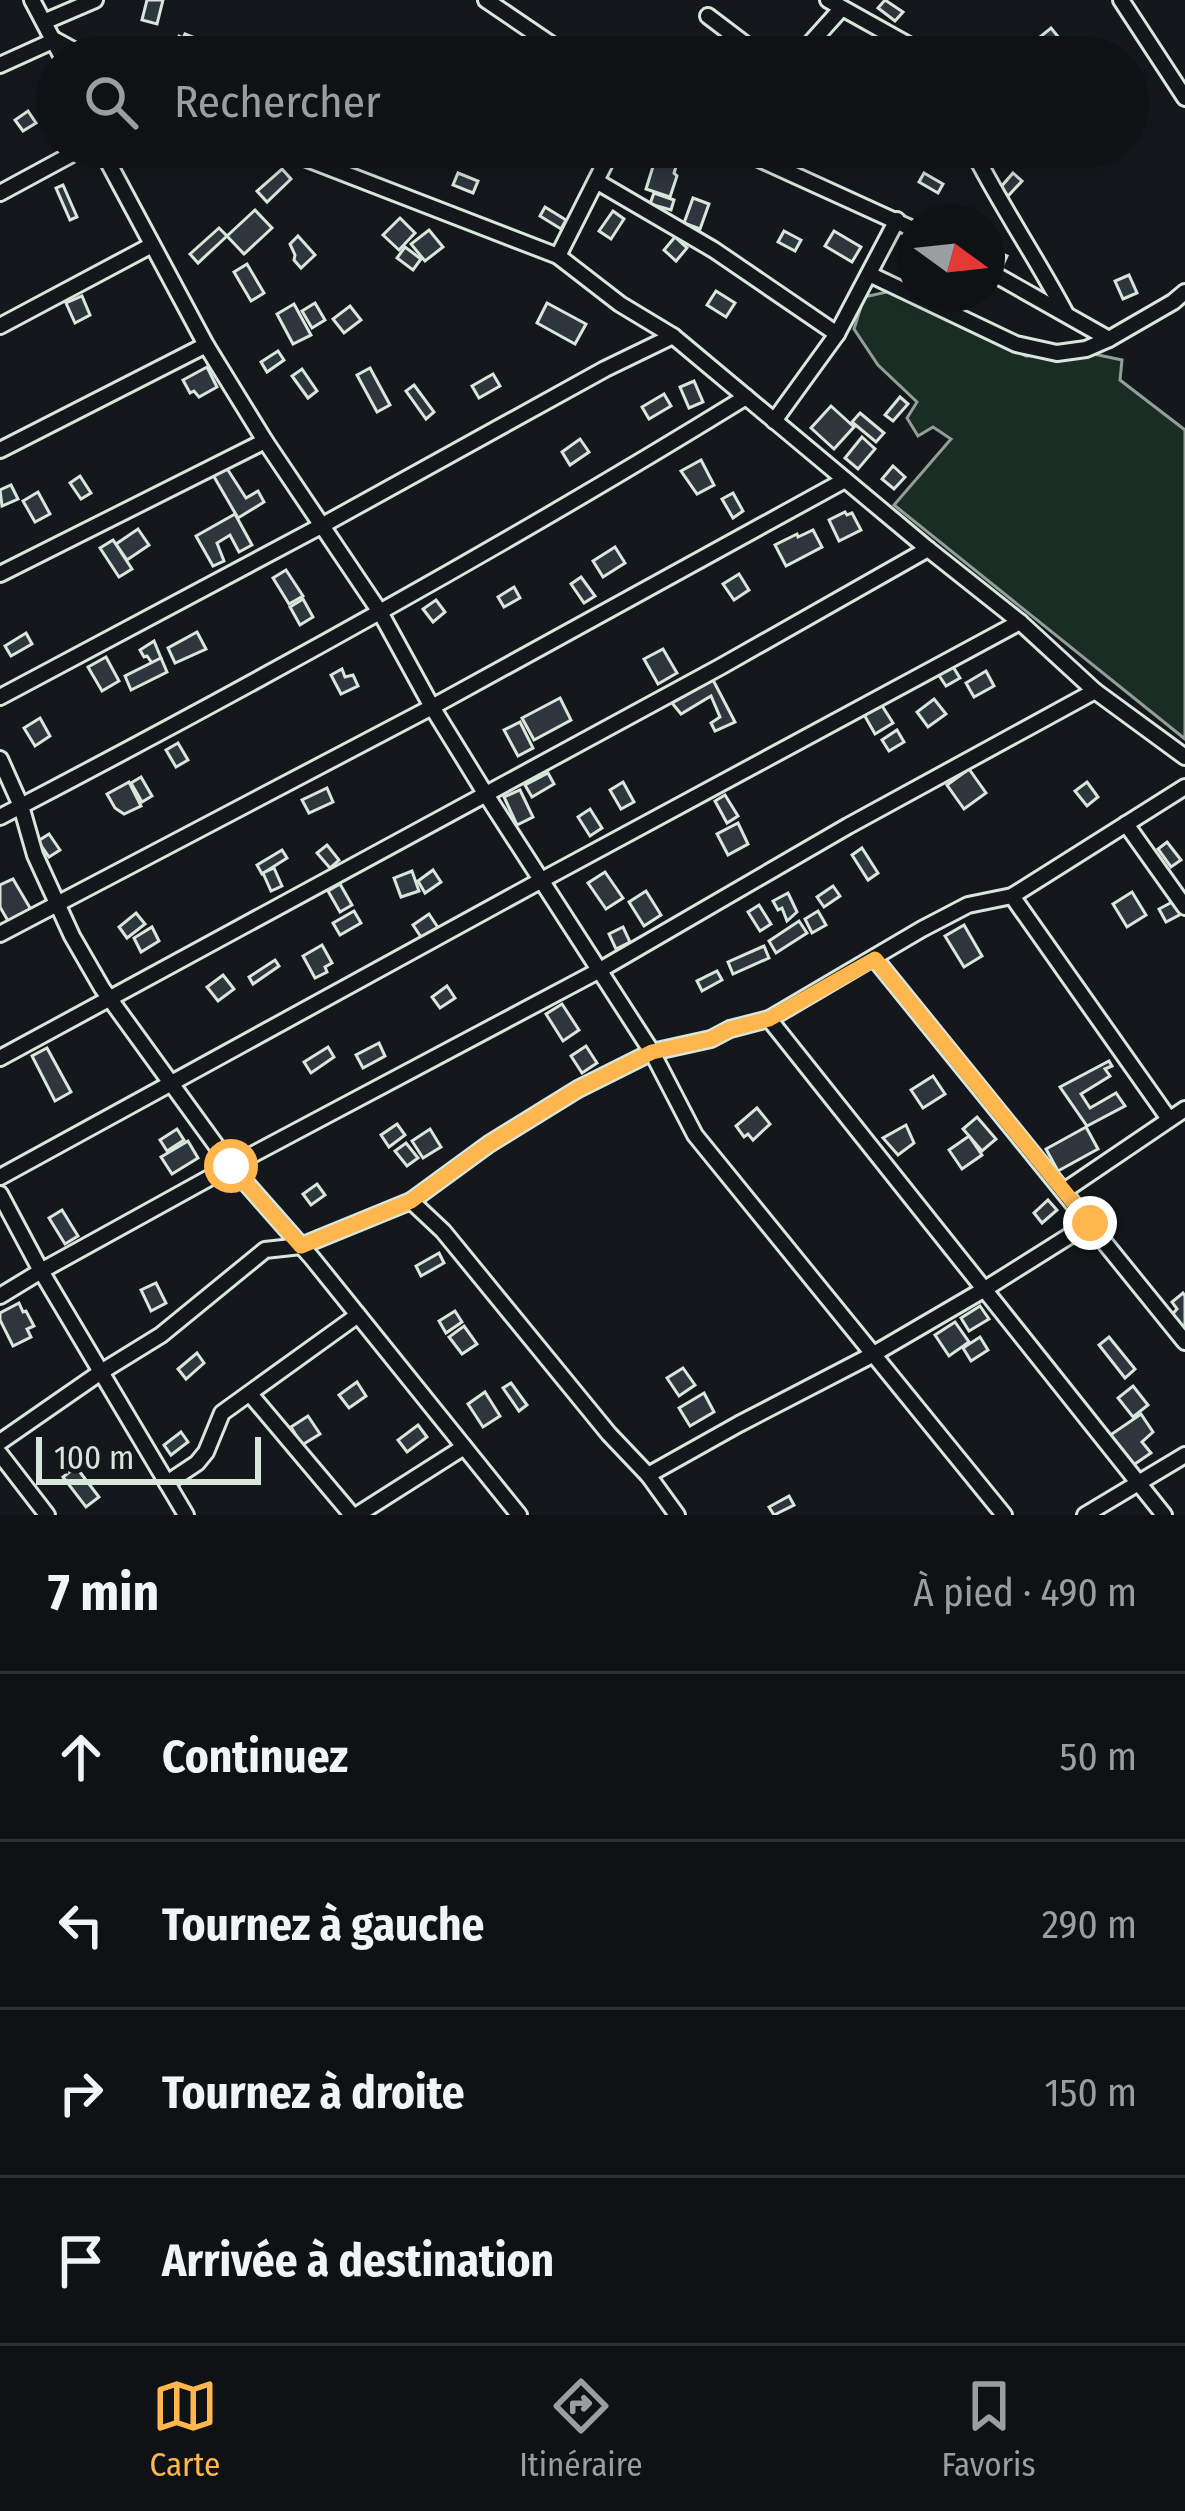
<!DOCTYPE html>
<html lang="fr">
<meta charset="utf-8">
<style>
:root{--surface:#0f1215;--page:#1d2022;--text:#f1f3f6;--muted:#9b9ea0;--line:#2f3234;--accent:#ffb74d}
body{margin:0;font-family:"Fira Sans Condensed",sans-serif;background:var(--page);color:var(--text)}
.compass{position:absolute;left:897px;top:204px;width:108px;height:108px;border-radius:50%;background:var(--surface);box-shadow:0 6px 18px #0003;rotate:105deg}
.scale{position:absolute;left:36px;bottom:30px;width:225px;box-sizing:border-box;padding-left:12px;border:6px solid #d8e6dc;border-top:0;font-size:33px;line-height:42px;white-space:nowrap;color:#d8e6dc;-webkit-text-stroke:9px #14181c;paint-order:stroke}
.stop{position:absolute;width:36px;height:36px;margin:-27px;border:9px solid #ffb74d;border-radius:50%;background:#fff}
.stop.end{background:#ffb74d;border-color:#fff;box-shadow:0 3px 12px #0008}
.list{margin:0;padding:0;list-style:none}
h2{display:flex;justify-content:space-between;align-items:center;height:156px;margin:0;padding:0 48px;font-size:51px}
h2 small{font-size:39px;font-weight:400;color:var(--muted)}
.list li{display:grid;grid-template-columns:78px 1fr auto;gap:36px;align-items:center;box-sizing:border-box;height:168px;padding:0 48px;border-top:3px solid var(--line)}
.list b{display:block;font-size:45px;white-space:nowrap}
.list em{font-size:39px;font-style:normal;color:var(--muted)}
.icon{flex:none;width:66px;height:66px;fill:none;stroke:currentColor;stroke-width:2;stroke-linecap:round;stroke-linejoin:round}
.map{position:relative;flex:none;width:1185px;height:1515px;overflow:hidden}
.search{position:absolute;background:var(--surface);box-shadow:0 6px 18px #0003;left:36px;right:36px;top:36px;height:132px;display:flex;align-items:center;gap:30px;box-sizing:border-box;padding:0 42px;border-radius:66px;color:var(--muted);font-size:45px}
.sheet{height:828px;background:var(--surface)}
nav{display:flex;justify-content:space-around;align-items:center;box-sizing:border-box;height:168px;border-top:3px solid var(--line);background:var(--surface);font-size:33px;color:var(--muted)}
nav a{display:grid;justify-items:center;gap:6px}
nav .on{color:var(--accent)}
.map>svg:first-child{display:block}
.grass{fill:#1a2d24;stroke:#939e99;stroke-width:3}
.building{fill:#2c363c;stroke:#d8e6dc;stroke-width:3}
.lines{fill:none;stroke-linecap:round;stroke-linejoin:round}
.street-casing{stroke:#d8e6dc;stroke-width:20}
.street{stroke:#14181c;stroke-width:14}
.route{stroke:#ffb74d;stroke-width:15}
</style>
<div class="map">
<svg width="1185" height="1515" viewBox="0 0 1185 1515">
<rect width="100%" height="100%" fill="#14181c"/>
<polygon class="grass" points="891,291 1026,356 1089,353 1122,360 1120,380 1185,430 1185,739 894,505 951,439 933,427 918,436 907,418 917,402 878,365 854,329 864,297"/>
<g class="building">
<polygon points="147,0 163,0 157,24 142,20"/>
<polygon points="885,0 903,12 895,21 878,8"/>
<polygon points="1051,28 1060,39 1040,57 1030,45"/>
<polygon points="185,34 195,38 194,43 200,47 195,56 174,49 179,36 183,38"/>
<polygon points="970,39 982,46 976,57 960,57"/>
<polygon points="28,111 36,123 23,131 15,120"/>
<polygon points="655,160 676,167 674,173 677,176 670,197 646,189"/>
<polygon points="282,169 291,179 267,202 257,191"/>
<polygon points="458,173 478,181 473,193 453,185"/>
<polygon points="924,173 943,184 938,193 919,182"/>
<polygon points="1013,173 1022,181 1008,196 1000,188"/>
<polygon points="63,185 77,217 70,220 56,188"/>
<polygon points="654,193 674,200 671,210 650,204"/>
<polygon points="693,198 709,204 700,229 684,223"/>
<polygon points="545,207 566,220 561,229 540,216"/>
<polygon points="255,210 272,228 244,254 227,236"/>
<polygon points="613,211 624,219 611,239 599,231"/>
<polygon points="400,218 415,233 399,250 383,235"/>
<polygon points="219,228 227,236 198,263 190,254"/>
<polygon points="429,230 443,247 425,261 411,244"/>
<polygon points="784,231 801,240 795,251 778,242"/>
<polygon points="834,231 861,247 852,262 825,246"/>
<polygon points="298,236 315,255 301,268 294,260 295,255 290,244"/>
<polygon points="675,237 687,248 676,261 664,250"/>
<polygon points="405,247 421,259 413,270 397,258"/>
<polygon points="987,247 1007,256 1001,269 987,263"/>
<polygon points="247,264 264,293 251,301 234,272"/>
<polygon points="1129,275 1137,293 1123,299 1115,281"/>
<polygon points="716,291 735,303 726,317 707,305"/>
<polygon points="82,296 90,315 75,323 66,303"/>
<polygon points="315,303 325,320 312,328 302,311"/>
<polygon points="547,303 586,324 575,344 537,323"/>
<polygon points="294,304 311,335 293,344 277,314"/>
<polygon points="350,306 361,320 344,333 333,319"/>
<polygon points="278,351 284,360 267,372 261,362"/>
<polygon points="207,367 217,387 199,397 194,391 190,393 183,380"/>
<polygon points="370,368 390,405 377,412 357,375"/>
<polygon points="302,369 317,391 308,398 292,376"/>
<polygon points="493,374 500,386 479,398 472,386"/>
<polygon points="694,381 703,402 689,408 680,387"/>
<polygon points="414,385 434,412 426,419 406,391"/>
<polygon points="664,394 671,406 649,419 642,407"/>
<polygon points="900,397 908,404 893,421 885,415"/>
<polygon points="831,406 854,427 834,449 811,428"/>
<polygon points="860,413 884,433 876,442 852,422"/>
<polygon points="862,437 875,449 858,469 845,458"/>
<polygon points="580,439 589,452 570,465 562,452"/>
<polygon points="701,460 714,485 697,494 681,471"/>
<polygon points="893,466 905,477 894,489 882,479"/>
<polygon points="226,467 246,498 258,491 264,502 238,518 213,475"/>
<polygon points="80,476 91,493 81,499 70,483"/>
<polygon points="11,485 18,499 2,506 0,490"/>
<polygon points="38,492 50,514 35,522 23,501"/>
<polygon points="733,493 743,511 733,518 722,499"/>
<polygon points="845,512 847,515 852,513 861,530 839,541 829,520"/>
<polygon points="235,514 252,545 239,552 230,535 217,543 224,561 213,566 196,536"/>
<polygon points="138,529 149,545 127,560 116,544"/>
<polygon points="813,530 822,547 786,566 775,545 797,534 798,537"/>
<polygon points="113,540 132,569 119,577 100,548"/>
<polygon points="615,547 625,563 603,577 593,561"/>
<polygon points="286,570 303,596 289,604 273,578"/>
<polygon points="739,574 749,590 734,600 723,584"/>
<polygon points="581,577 595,596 584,603 571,584"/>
<polygon points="514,587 520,598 504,607 498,597"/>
<polygon points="303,599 313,617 300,625 290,607"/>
<polygon points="436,600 445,612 433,622 423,609"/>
<polygon points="197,632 206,649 175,663 168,648"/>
<polygon points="26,633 32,644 11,656 5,646"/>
<polygon points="154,641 161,658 152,663 147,656 144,657 140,650"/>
<polygon points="663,649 677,673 658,684 644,659"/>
<polygon points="106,657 119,681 102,691 88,667"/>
<polygon points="161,658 167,672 131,690 125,676"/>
<polygon points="950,662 960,678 946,686 936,671"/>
<polygon points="342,669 345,677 353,675 358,686 341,694 331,675"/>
<polygon points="986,671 994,686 974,697 966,683"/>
<polygon points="713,680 735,722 715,731 711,723 720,717 711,696 681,714 672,703"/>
<polygon points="560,698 571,720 534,740 522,718"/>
<polygon points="934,699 946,714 928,727 917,712"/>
<polygon points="879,701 893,723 875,734 862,711"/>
<polygon points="40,718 50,736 35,746 24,728"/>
<polygon points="520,722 533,748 518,756 504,730"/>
<polygon points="897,730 904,742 889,751 882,740"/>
<polygon points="178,743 188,760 176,767 166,750"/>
<polygon points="969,769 986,793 964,809 947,785"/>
<polygon points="548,773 554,784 532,797 525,785"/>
<polygon points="141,777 152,796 142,802 131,783"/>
<polygon points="129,782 141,806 124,814 115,808 107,794"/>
<polygon points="623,782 634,802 621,809 610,790"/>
<polygon points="1087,782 1098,797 1087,806 1075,791"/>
<polygon points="327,788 333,802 309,813 302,800"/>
<polygon points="520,790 533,817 517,825 504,797"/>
<polygon points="725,795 738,816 727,823 715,801"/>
<polygon points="590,809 602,828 590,836 578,817"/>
<polygon points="738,823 748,844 728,855 717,834"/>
<polygon points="49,834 60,850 49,857 38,841"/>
<polygon points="1167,842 1181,860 1171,867 1158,849"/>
<polygon points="327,845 339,860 330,868 317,853"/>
<polygon points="862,848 878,873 868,880 852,855"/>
<polygon points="282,850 287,858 262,874 257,865"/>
<polygon points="274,868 282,886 271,891 263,873"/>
<polygon points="433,870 441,882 425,893 418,881"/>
<polygon points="412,871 419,891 401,897 394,878"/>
<polygon points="605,872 623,898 606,909 588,883"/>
<polygon points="13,879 33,913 11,926 0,907 0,885"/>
<polygon points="340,884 352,905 340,912 328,891"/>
<polygon points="833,886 840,896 824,907 817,897"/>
<polygon points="646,891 661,915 644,926 629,902"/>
<polygon points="1132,892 1146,915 1127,927 1113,904"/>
<polygon points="788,893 797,912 787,921 782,908 778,910 773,901"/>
<polygon points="1176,900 1183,913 1166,922 1159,909"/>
<polygon points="759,905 771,924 760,931 748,912"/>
<polygon points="354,911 361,923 340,935 333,923"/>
<polygon points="818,911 826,925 812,933 805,919"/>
<polygon points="136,913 145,924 127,938 119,927"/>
<polygon points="429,914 439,929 423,940 413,925"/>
<polygon points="799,921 807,933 776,953 769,941"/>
<polygon points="964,925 982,956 964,967 945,936"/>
<polygon points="152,927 159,941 141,952 134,938"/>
<polygon points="623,927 630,942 616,949 609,934"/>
<polygon points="322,945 332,963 325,967 327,972 315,978 303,956"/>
<polygon points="764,946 769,958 733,974 728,962"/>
<polygon points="275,960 279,966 253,984 249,977"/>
<polygon points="717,971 722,980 702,991 697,981"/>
<polygon points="223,975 234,989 218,1001 207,987"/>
<polygon points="447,986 455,998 440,1008 432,997"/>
<polygon points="562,1004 579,1030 563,1041 546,1014"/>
<polygon points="379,1043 385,1056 363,1068 356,1055"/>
<polygon points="586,1046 597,1063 582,1073 571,1056"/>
<polygon points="328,1047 334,1057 311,1073 304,1062"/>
<polygon points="47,1048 71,1092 55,1101 32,1056"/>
<polygon points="1109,1061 1112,1066 1105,1069 1110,1076 1081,1094 1090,1108 1116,1093 1125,1106 1087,1126 1060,1087"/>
<polygon points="933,1076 945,1094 923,1108 911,1090"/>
<polygon points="757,1108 770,1124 753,1140 748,1134 744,1137 736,1126"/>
<polygon points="977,1117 996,1139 982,1151 963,1129"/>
<polygon points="397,1124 405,1135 389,1147 381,1135"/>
<polygon points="906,1125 914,1143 898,1155 883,1138"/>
<polygon points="1086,1127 1098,1149 1058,1171 1046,1149"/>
<polygon points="177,1129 184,1140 167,1151 160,1140"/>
<polygon points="430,1129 441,1147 423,1158 412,1141"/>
<polygon points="969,1136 982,1155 962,1169 949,1150"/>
<polygon points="188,1141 198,1158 172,1174 161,1157"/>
<polygon points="406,1143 418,1158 407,1166 395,1151"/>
<polygon points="317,1184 325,1195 311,1205 303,1194"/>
<polygon points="1048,1200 1057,1210 1042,1223 1034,1213"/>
<polygon points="62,1210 78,1236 65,1244 49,1218"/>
<polygon points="439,1253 444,1263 421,1276 416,1266"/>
<polygon points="156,1283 166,1303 151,1311 141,1290"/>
<polygon points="1183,1293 1185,1296 1185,1331 1183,1333 1170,1317 1177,1309 1172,1302"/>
<polygon points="19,1303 23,1312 26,1311 34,1326 27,1329 31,1337 13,1346 0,1320 0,1313"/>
<polygon points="980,1306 989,1319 969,1331 961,1318"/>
<polygon points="455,1311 462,1322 446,1333 439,1321"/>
<polygon points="955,1322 969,1342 949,1356 935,1335"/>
<polygon points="464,1326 477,1344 462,1354 449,1337"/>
<polygon points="980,1337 988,1350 971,1361 963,1348"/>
<polygon points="1109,1337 1135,1369 1125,1378 1099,1345"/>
<polygon points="197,1353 204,1363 186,1379 178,1369"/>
<polygon points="683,1368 695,1385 679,1396 667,1378"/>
<polygon points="357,1382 366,1396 349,1408 339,1395"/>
<polygon points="511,1383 527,1405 519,1411 503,1388"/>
<polygon points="1133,1386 1148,1405 1133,1417 1118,1398"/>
<polygon points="485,1392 500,1416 483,1427 468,1404"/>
<polygon points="704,1393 714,1412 690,1426 679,1408"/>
<polygon points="1141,1414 1153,1432 1142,1442 1151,1453 1129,1468 1106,1438"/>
<polygon points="308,1416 320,1434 302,1445 291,1427"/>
<polygon points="418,1425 427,1437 407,1452 398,1440"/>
<polygon points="181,1432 188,1442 171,1455 164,1445"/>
<polygon points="76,1467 99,1497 86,1507 63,1477"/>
<polygon points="789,1496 794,1505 774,1515 769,1507"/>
</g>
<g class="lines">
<defs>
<g id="street">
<polyline points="32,0 62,57"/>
<polyline points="486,0 570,57"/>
<polyline points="828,0 930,57"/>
<polyline points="1121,0 1185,98"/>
<polyline points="708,16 762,57"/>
<polyline points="46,21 95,0"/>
<polyline points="798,57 841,9"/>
<polyline points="0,65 55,40 86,57"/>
<polyline points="100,147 206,345 265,441 380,612 432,707 485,793 652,1052 695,1135 1004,1515"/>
<polyline points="276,147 558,256 620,304 673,336 928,549 1020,622 1095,691 1185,757"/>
<polyline points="733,147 915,230"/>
<path d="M971,147C1000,205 1036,257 1066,314"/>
<polyline points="596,181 714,250 837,334"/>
<polyline points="0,193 85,147"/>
<polyline points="558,256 613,147"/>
<polyline points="987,270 1109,339 1173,302 1185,292"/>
<polyline points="869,274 1016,344 1057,353 1086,349 1109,339"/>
<polyline points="0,326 152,245"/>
<polyline points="774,421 837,334 897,220"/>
<polyline points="0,450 206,345"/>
<polyline points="0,574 265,441"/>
<polyline points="0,697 321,526 605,369 673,336"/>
<polyline points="0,759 21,806 35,855 72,936 102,988 231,1166 312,1258 519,1515"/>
<path d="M0,817C253,685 503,547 746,397"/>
<polyline points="1126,824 1185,907"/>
<polyline points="1012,896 1169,1119"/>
<polyline points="0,934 432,707 845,480"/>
<polyline points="875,959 1185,1342"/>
<polyline points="769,1019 1164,1515"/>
<polyline points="0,1058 720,667 928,549"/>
<polyline points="0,1177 540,881 1020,622"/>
<polyline points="1064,1191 1185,1109"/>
<polyline points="0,1194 41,1271 186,1515"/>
<polyline points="411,1201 443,1231 609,1434 648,1475 739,1424 872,1355 985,1289 1090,1223"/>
<polyline points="0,1296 41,1271 231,1166 600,970 848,826 1095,691"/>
<polyline points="250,1394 352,1515"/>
<polyline points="0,1442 101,1372 161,1335 265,1250 301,1246 411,1201 489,1144 578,1089 652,1052 711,1039 730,1029 769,1019 922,929 968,905 1012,896 1185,787"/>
<polyline points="0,1454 47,1515"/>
<polyline points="648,1475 677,1515"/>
<polyline points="167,1483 197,1463 206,1452 222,1413 358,1315"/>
<polyline points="357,1515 464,1447"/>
<polyline points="1085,1515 1185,1455"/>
</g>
</defs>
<use href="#street" class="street-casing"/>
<use href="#street" class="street"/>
</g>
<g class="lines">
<polyline class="route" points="231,1166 301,1246 411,1201 489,1144 578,1089 652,1052 711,1039 730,1029 769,1019 875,959 1090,1223"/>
</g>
</svg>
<svg class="compass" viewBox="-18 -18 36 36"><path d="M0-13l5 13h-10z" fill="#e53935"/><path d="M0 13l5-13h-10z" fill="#9b9ea0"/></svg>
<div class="scale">100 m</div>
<div class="stop" style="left:231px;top:1166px"></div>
<div class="stop end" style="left:1090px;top:1223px"></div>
<div class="search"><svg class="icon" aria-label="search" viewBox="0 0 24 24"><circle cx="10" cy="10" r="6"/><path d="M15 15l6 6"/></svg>Rechercher</div>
</div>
<section class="sheet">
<h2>7 min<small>À pied · 490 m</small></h2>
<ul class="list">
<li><svg class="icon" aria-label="ahead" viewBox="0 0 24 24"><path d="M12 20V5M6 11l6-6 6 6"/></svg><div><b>Continuez</b></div><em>50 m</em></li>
<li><svg class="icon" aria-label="left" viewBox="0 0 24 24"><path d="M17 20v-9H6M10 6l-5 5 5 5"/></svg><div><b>Tournez à gauche</b></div><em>290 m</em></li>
<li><svg class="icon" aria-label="right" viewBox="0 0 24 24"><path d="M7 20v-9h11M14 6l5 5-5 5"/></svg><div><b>Tournez à droite</b></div><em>150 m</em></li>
<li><svg class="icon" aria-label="arrive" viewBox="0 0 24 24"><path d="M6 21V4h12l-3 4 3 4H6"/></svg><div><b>Arrivée à destination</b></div></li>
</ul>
</section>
<nav>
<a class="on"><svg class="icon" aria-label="map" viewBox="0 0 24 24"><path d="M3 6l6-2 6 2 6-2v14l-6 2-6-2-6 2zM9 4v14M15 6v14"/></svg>Carte</a>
<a><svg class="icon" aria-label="directions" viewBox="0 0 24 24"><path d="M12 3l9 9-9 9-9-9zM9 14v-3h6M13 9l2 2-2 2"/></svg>Itinéraire</a>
<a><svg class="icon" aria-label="saved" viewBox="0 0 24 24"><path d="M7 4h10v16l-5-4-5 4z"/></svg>Favoris</a>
</nav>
